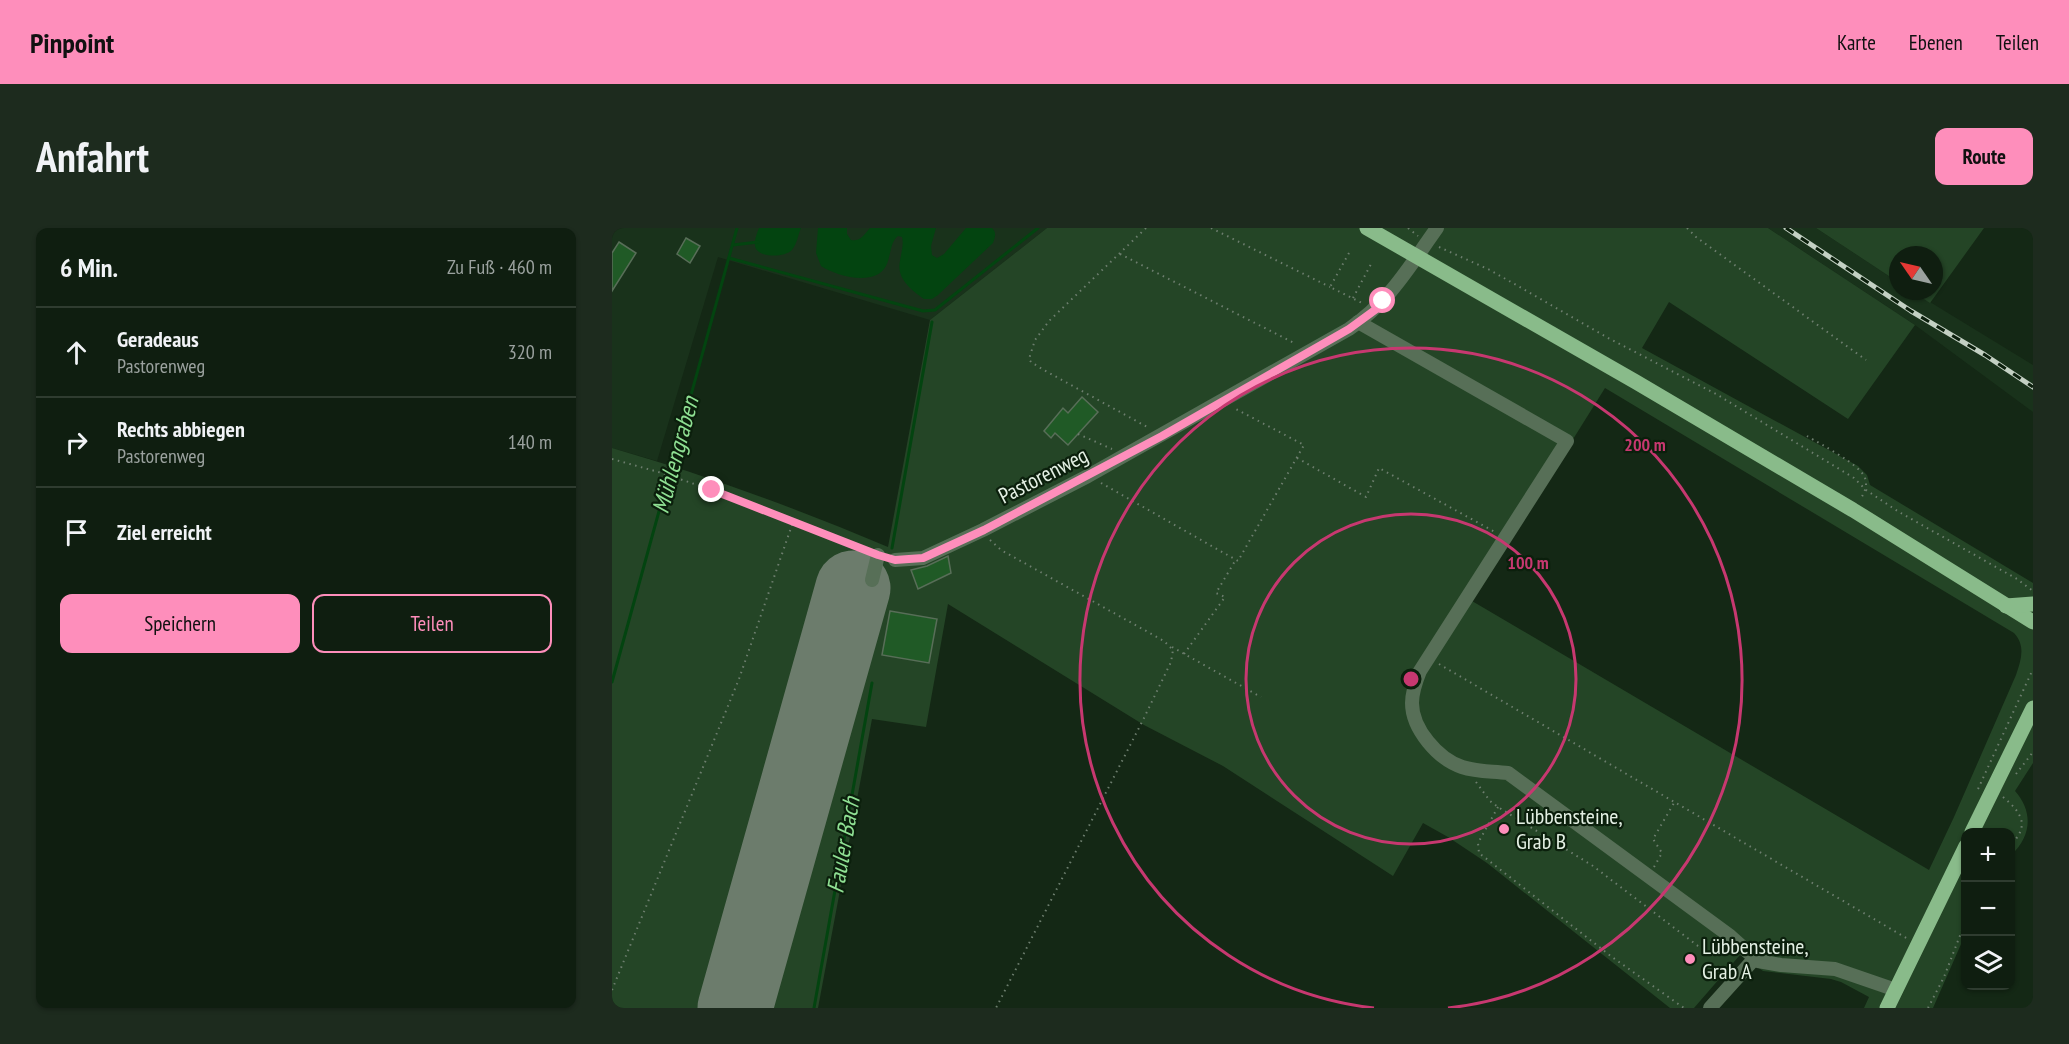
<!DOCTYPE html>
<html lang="de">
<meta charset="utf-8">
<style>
:root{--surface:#0f1e10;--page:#1d2b1e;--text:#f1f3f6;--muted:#9ba29f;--line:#2f3c30;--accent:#fe8ebb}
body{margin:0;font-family:"PT Sans Narrow",sans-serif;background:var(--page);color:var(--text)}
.controls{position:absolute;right:18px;bottom:18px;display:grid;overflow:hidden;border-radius:12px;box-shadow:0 2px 4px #0004}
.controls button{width:54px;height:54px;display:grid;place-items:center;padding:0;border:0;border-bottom:2px solid var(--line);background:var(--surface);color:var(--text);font:30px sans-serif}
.compass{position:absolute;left:1277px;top:18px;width:54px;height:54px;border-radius:50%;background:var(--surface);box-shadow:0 2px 4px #0004;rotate:304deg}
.stop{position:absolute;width:18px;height:18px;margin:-14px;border:4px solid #fe8ebb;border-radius:50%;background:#fff}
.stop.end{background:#fe8ebb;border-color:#fff;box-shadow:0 2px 6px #0008}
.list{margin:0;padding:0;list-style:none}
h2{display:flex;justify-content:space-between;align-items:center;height:78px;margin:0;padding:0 24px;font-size:26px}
h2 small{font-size:20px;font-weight:400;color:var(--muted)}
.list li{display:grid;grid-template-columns:39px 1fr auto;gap:18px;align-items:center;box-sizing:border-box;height:90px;padding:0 24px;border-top:2px solid var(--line)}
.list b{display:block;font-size:22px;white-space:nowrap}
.list p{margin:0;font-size:20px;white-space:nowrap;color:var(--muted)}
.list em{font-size:20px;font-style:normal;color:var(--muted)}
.actions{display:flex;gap:12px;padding:18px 24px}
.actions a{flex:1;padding:14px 0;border:2px solid var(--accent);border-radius:12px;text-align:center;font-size:21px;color:var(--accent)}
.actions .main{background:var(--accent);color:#111}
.icon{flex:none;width:33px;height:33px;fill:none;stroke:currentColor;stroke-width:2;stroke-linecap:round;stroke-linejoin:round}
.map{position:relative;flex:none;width:1421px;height:780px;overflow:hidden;border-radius:12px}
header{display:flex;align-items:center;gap:36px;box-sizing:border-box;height:84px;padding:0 30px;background:var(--accent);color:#111}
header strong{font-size:28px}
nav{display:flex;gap:33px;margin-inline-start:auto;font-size:21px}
.intro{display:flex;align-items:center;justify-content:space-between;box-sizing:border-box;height:144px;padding:0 36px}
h1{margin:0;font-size:42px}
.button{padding:15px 27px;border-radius:12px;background:var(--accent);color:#111;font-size:21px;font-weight:700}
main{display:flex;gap:36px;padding:0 36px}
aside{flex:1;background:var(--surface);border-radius:12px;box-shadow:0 2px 4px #0004}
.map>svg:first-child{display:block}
.built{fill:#19321b}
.green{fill:#244526;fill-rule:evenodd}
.water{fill:#034410}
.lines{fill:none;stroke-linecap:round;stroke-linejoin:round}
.stream{stroke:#034410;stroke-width:3}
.runway{stroke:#6c7c6c;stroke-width:75}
.building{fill:#205a26;stroke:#586e58;stroke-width:1.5}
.path{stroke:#6d7e6e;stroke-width:2;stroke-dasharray:1.5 4.5;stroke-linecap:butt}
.minor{stroke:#576f57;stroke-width:14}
.major{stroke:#89bb8a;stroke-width:15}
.rail-casing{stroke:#c3d0c3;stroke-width:5}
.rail{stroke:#0b1f0c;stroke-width:3;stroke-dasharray:9;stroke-linecap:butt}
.route{stroke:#fe8ebb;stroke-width:8}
.ring{fill:none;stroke:#c73870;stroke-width:3}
.poi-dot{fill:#fe8ebb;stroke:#0b1f0c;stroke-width:2}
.labels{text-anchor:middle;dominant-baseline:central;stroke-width:4.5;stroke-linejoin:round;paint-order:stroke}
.street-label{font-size:22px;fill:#e4f0e4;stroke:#0b1f0c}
.poi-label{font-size:22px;fill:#e4f0e4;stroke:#0b1f0c;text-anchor:start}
.water-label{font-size:24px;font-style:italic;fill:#8fe093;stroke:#0b1f0c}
.centre{fill:#c73870;stroke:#0b1f0c;stroke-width:3}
.ring-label{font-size:18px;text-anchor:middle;font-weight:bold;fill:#c73870;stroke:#0b1f0c;stroke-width:4.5;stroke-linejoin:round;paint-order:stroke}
</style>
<header>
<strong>Pinpoint</strong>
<nav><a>Karte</a><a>Ebenen</a><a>Teilen</a></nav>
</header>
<div class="intro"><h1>Anfahrt</h1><a class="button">Route</a></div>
<main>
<aside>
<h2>6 Min.<small>Zu Fuß · 460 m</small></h2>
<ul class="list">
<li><svg class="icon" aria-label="ahead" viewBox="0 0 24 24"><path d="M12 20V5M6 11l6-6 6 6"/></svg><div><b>Geradeaus</b><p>Pastorenweg</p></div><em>320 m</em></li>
<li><svg class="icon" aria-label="right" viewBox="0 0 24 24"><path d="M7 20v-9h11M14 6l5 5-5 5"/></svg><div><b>Rechts abbiegen</b><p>Pastorenweg</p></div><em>140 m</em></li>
<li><svg class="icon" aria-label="arrive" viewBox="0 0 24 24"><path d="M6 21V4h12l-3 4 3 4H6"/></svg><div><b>Ziel erreicht</b></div></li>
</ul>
<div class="actions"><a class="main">Speichern</a><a>Teilen</a></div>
</aside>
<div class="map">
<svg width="1421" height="780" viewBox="0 0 1421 780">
<rect width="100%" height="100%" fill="#142815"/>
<g class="built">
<polygon points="0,0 435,0 318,92 106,29 45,233 0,220"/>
<polygon points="1156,0 1204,0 1286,54 1286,63 1300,63 1421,137 1421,184 1303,97"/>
</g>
<g class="green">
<path d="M435,0H1156L1303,97L1236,191L1057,74L1030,120L1246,238L1255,247L1258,257L1421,355V535L1403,563C1421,583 1420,608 1399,627L1398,604H1354L1353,707L1321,780H1252L1257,769L1229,754L1219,751L1151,743L1128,727L1082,780H1058L875,635L836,609L811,595L781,648L611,538L532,497L336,376L314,499L260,491L206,780H0V220C94,247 186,281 276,319L318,92ZM993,160L1402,405C1414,418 1409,432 1404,447L1342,589L1317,642L860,373Z"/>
<polygon points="1204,0 1372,0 1318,75 1300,63 1322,63 1322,27 1286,27 1286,54"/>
</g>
<g class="water">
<path d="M147,0H189C186,7 185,16 180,22C172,30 145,30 143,18C142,13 145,5 147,0Z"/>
<path d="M206,0H235V6L239,12C248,14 252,7 258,0H324L319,18L320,27L325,30L332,26L354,0H380C385,5 383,9 381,15L326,67L320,71H312C299,62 284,50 288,33C289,25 292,17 290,9L286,8C278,14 279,28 274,38C263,59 224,48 209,38L204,25Z"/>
</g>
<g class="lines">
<g class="stream">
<polyline points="121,17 146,14"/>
<polyline points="117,30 311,83 323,82 426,0"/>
<polyline points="280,320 320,94"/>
<polyline points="0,454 125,0"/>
<polyline points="202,780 260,455"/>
</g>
<polyline class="runway" points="123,780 241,360"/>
</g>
<g class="building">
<polygon points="74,10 88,18 78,35 65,26"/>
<polygon points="7,14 24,25 0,63 0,25"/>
<polygon points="470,169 486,184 456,217 443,205 439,210 432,203 451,180 456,185"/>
<polygon points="336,328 339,345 306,361 299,342 315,338"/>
<polygon points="278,383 325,391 317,435 270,427"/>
</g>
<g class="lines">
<g class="path">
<polyline points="534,0 437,93 423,112 417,131 419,134 430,141 537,200"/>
<polyline points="599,0 718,59"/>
<polyline points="796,0 806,8"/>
<polyline points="1075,0 1084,9 1254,132"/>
<polyline points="827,19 878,42 998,111 1104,166 1242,250 1254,262 1287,284 1405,351 1421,363"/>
<polyline points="737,25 718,59 750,75"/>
<polyline points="508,26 684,116"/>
<polyline points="741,70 759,36"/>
<polyline points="466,206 500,221"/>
<path d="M1195,208C1208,216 1249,237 1253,250C1256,258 1252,265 1248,272"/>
<polyline points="685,230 754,269 767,240 883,304"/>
<polyline points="0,231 50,245 100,262 254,323"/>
<polyline points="489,255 626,333 692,217 622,180"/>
<polyline points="378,312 389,322 552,413 561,422 559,434 532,490 384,780"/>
<polyline points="560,419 649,469"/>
<polyline points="572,426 613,369 604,365 623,333"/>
<polyline points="827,436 1296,711"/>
<polyline points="1404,546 1421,524"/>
<polyline points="864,554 878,573 886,579 981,638 1086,718 1101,727 1115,723"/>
<polyline points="1366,561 1421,441"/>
<path d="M1391,569C1409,584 1419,598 1398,617"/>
<polyline points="886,579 866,615 867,625 1000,729 1072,780"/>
<polyline points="1042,639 1050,625 1041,611 1062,575"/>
<polyline points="0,762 127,451 181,294"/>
<polyline points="1316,780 1332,749 1354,692"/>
</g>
<g class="minor">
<path d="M746,94L955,213L808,443C804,453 800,464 800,475C800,501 826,531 850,539C865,544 881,543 896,545L1118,708L1146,733L1169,737L1223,741L1284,762"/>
<path d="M283,332L311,330L371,302L476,248L737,101C778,73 797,39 825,0"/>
<polyline points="260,352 266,327"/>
<polyline points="1098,780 1143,730"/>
</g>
<g class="major">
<polyline points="755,0 1024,154 1241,282 1421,394"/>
<polyline points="1394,378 1421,376"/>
<polyline points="1360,604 1421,480"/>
<polyline points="1275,780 1354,618"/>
</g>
<defs>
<polyline id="rail" points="1174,0 1299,83 1373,127 1421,159"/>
</defs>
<use href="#rail" class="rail-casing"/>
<use href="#rail" class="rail"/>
</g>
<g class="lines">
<polyline class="route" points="100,262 266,327 283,332 311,330 372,302 550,208 737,101 763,82 771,73"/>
</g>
<g class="ring">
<circle cx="799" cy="451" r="165"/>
<path d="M762 780A331 331 0 1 1 836 780"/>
</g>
<g class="poi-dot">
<circle cx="892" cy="601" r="6"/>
<circle cx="1078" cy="731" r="6"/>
</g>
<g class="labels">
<g class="street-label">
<text transform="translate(431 247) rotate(-27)">Pastorenweg</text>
</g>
<g class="poi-label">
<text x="904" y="588">Lübbensteine,<tspan x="904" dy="25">Grab B</tspan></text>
<text x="1090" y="718">Lübbensteine,<tspan x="1090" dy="25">Grab A</tspan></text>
</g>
<g class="water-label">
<text transform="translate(63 227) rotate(-75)">Mühlengraben</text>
<text transform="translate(231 617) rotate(-80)">Fauler Bach</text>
</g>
</g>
<circle cx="799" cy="451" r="9" class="centre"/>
<g class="ring-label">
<text x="1033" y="223">200 m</text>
<text x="916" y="341">100 m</text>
</g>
</svg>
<div class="controls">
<button>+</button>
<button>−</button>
<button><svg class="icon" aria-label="layers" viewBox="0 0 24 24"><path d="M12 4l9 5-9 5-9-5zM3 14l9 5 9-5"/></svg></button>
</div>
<svg class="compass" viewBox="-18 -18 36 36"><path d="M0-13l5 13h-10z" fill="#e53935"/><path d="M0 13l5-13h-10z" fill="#9ba29f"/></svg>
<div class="stop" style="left:771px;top:73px"></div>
<div class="stop end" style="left:100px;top:262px"></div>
</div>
</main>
